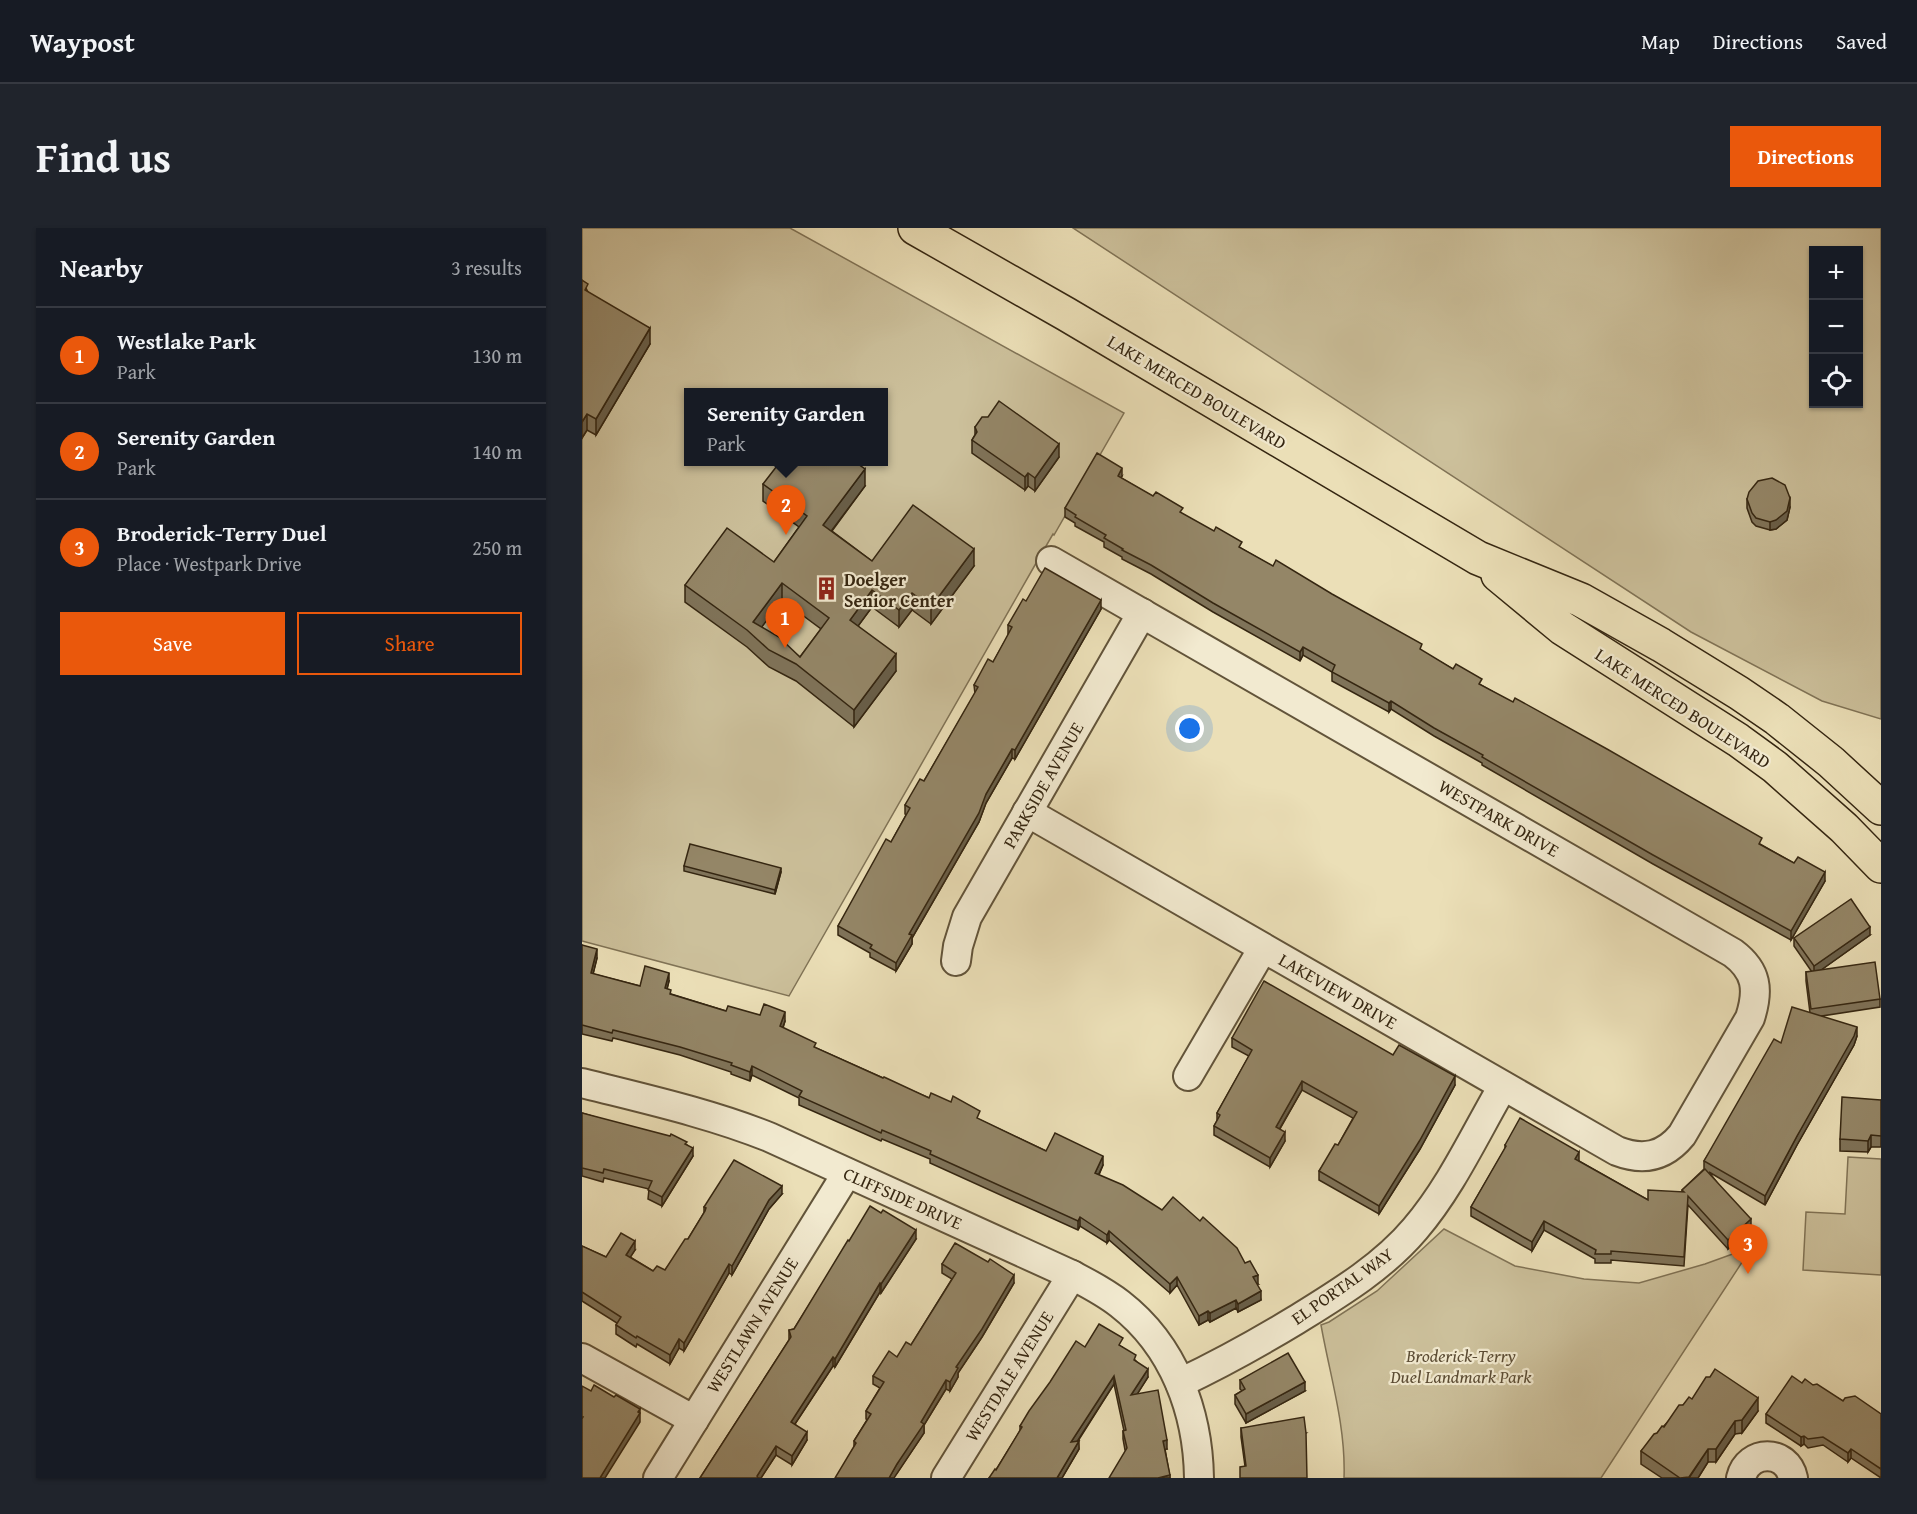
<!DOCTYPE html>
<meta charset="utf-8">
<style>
:root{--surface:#171b24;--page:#20242c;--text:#f1f3f6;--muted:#9ea1a6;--line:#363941;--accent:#ea580c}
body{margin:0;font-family:"Gentium Book Plus",serif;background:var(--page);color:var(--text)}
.controls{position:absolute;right:18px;top:18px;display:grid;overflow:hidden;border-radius:0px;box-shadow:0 2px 4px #0004}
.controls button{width:54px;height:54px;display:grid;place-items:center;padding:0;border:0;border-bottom:2px solid var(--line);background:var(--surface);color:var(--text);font:30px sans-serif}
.you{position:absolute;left:608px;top:501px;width:21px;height:21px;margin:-15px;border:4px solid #fff;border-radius:50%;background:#1a73e8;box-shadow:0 0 0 9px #1a73e833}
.badge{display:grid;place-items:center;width:39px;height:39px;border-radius:50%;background:var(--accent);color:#fff;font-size:20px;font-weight:700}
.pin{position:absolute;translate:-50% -50px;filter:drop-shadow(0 2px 3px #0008)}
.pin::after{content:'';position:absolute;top:32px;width:21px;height:18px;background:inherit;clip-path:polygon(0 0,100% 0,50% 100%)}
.popup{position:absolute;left:102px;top:160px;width:204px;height:78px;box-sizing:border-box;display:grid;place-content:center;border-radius:0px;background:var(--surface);filter:drop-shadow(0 2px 4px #0005);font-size:20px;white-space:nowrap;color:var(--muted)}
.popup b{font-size:22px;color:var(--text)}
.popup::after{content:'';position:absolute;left:50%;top:100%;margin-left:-12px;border:12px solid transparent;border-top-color:var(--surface)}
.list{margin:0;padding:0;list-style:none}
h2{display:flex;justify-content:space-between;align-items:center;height:78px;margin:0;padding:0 24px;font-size:26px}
h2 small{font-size:20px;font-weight:400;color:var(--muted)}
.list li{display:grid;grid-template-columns:39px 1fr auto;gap:18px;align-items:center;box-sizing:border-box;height:96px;padding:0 24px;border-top:2px solid var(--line)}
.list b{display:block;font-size:22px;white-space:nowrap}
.list p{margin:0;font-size:20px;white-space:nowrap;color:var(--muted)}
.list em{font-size:20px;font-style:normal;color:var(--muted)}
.actions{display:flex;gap:12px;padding:18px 24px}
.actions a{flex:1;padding:14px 0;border:2px solid var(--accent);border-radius:0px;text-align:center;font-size:21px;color:var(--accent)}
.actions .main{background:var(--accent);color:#fff}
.icon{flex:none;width:33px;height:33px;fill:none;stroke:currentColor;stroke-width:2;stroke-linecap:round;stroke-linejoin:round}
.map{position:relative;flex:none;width:1299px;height:1250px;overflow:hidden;border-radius:0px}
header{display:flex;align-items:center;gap:36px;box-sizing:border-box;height:84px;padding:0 30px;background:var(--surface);border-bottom:2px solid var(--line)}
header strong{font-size:28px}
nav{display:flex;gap:33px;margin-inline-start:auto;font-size:21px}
.intro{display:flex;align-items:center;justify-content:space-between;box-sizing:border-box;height:144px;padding:0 36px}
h1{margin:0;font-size:42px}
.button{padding:15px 27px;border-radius:0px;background:var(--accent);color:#fff;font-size:21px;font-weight:700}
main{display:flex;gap:36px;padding:0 36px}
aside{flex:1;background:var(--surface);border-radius:0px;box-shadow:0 2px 4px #0004}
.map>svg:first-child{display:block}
.green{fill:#ccc09b;stroke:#807356;stroke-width:1.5;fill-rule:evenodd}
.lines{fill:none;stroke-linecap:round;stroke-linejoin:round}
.minor-casing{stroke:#62543a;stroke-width:32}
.major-casing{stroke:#352611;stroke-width:36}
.minor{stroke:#f2ead0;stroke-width:28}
.major{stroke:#ebdfb7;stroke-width:33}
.wall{fill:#7f7359;stroke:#352611;stroke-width:1.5;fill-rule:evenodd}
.shaded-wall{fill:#685e48;stroke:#352611;stroke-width:1.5}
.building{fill:#948667;stroke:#352611;stroke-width:1.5;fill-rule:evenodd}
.labels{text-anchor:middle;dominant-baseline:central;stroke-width:4.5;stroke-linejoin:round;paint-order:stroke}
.street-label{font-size:18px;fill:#352611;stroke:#f2ead0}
.poi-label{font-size:18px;font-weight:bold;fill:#352611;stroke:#f2ead0;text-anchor:start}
.park-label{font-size:18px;font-style:italic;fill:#5b4c34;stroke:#f2ead0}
</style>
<header>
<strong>Waypost</strong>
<nav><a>Map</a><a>Directions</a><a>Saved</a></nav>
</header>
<div class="intro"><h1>Find us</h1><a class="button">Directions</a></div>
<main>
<aside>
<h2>Nearby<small>3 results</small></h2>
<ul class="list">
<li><span class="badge">1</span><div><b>Westlake Park</b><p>Park</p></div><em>130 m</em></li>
<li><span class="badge">2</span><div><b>Serenity Garden</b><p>Park</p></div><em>140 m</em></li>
<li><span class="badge">3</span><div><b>Broderick-Terry Duel</b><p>Place · Westpark Drive</p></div><em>250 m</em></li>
</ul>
<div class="actions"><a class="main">Save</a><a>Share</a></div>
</aside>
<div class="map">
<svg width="1299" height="1250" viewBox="0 0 1299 1250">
<rect width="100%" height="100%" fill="#ebdfb7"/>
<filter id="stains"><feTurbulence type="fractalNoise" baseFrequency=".00333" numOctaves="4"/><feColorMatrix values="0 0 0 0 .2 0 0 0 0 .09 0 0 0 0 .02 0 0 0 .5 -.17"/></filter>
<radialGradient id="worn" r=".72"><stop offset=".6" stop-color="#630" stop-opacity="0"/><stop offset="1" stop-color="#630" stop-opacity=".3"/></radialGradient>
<g class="green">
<path d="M0,0H208L542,185L472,307L471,306L453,337L207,768L0,713ZM106,164H302V234H106Z"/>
<path d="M491,0H1299V491L1240,473L1109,404ZM1232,22H1276V176H1232Z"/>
<polygon points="1266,929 1299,931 1299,1047 1221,1042 1224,984 1263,986"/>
<path d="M862,1001L933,1038L1002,1051L1057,1055L1123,1036L1170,1019L1019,1250H762C764,1198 748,1148 739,1097L747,1094L795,1063Z"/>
</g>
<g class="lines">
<defs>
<g id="minor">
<path d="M445,584L1035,923C1061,933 1082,929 1100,907L1168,790C1177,762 1175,743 1151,725L469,333"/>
<polyline points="374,733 376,718 385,689 560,385"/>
<polyline points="606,848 681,720"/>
<path d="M0,855C63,871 127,885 187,909L490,1047C507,1056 523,1064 538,1076C592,1118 616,1184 617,1250"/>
<polyline points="0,1130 112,1192"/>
<path d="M598,1155C638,1136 676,1115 714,1092C756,1066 801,1039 833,1001C869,959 893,906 921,858"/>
<polyline points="76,1250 265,945"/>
<polyline points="364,1250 490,1047"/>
<path d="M1159,1250C1166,1221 1205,1221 1211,1250"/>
</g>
<g id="major">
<polyline points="333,0 484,86 896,330 999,372 1079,417 1157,465 1195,491 1249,534 1299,580"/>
<polyline points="916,347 980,400 1156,512 1193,539 1262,600 1299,638"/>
</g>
</defs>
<use href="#minor" class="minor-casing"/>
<use href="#major" class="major-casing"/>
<use href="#minor" class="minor"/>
<use href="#major" class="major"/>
</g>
<g class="wall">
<polygon points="0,52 6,64 68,116 14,207 5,202 0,210"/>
<polygon points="393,199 477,229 453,263 446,258 443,262 390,225 390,212 393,207"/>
<polygon points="540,248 539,250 660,321 1243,653 1209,712 1071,636 900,537 900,535 852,508 809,481 807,484 750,453 750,444 721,427 718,433 631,384 569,346 540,331 540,329 522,319 522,314 493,298 493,295 483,289 483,280"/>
<path d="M181,256L283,258L250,303L290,333L392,338L349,396L330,382L317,399L290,379L276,398L314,443L272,499L214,453L187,439L165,419L103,374V357L192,334L217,299L181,273ZM200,372L239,401L218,429L179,399Z"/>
<polygon points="1165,271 1208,279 1205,292 1194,301 1188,302 1174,298 1170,294 1165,280"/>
<polygon points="444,373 519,381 433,531 430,530 404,575 397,594 330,710 330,716 314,743 288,729 288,725 256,707 256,698 309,614 324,587 323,586 323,577 342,553 393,466 392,457 411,434 427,406 426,406 426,397"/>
<polygon points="102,638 199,644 193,666 102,643"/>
<polygon points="1288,707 1239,742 1298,771 1298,779 1240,788 1275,808 1272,817 1215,917 1183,977 1127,944 1169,999 1146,1021 1106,977 1102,1038 1029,1032 1029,1035 1013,1035 1013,1031 962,1002 950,1023 889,988 889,979 923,921 923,917 997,933 1066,972 1100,964 1100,962 1122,941 1122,933 1199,815 1228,785 1224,753 1224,744 1230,744 1212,718 1212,710"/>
<polygon points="0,717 15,730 11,746 58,758 87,753 85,761 89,766 144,783 178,787 203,793 201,800 234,820 301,850 398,892 464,923 521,937 517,947 676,1056 674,1056 679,1072 656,1084 654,1080 628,1094 626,1092 617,1097 595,1057 588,1065 527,1012 525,1015 498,998 496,1002 348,935 348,931 300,911 299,913 217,877 217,870 170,847 168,853 149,846 149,844 98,827 31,810 30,813 0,806"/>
<polygon points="650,810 811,827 873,857 838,921 797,986 737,952 737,943 756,917 771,890 720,862 698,901 703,913 688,939 632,907 632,898 635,893 635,885 667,828 650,819"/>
<polygon points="1299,872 1299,919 1289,919 1286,924 1258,923 1258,911"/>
<polygon points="0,885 105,917 111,928 80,978 66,971 67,961 22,950 21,954 0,948"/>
<polygon points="200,966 187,981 150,1047 147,1045 102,1123 97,1120 88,1136 55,1116 54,1119 34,1106 34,1097 35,1095 0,1073 0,1018 24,1029 53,1022 48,1029 71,1043 83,1042 106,1011 122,985 122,979"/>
<polygon points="334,1011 299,1065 298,1064 253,1139 251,1138 213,1196 225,1212 210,1237 194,1227 179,1250 118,1250 207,1112 207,1102 212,1101 267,1013"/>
<polygon points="360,1036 432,1055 400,1109 376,1145 376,1149 368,1163 364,1161 342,1197 342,1205 315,1245 272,1219 272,1213 285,1192 284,1191 284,1183 298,1160 291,1156 291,1148 329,1117 370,1051 360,1045"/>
<polygon points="503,1119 540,1119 554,1133 566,1149 555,1166 585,1221 583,1221 588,1250 543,1222 541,1211 541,1203 542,1203 532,1156 496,1213 497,1221 480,1250 407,1250 414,1242 438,1203 438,1198"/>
<polygon points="658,1152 723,1163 664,1195 653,1176 653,1167 660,1163 658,1161"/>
<polygon points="1220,1155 1231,1157 1261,1173 1299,1186 1299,1250 1269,1230 1266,1234 1241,1217 1226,1220 1222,1216 1219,1218 1184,1195 1184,1186"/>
<polygon points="1110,1171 1176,1183 1160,1205 1153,1206 1134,1234 1126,1234 1116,1250 1080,1250 1059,1236 1059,1223 1101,1177"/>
<polygon points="659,1200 724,1205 663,1238 659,1209"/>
</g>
<g class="shaded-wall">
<polygon points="68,100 68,116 14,207 14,191"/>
<polygon points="5,186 5,202 0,210 0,194"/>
<polygon points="477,216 477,229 453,263 453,250"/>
<polygon points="540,240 540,248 536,257 536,248"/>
<polygon points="283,241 283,258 241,314 241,297"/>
<polygon points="446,245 446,258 443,262 443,249"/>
<polygon points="1208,270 1208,279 1205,292 1194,301 1188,302 1188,294"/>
<polygon points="392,321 392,338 349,396 349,379"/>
<polygon points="200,355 200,372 173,408 171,394"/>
<polygon points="290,362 290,379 268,409 268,392"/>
<polygon points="330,365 330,382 317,399 317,382"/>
<polygon points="519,372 519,381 433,531 433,522"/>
<polygon points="721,419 721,427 718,433 718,424"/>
<polygon points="314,426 314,443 272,499 272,482"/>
<polygon points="809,473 809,481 807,484 807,475"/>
<polygon points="430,521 430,530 404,575 397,594 330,710 330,716 314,743 314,735 327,706 404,566"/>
<polygon points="199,640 199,644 193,666 193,662"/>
<polygon points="1243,644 1243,653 1209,712 1209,703"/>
<polygon points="1288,699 1288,707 1232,747 1232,738"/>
<polygon points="15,721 15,730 9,754 9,745"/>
<polygon points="87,745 87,753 83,769 83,760"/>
<polygon points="203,784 203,793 198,807 198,798"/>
<polygon points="1275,799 1275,808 1272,817 1215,917 1183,977 1183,968 1215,908"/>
<polygon points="170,838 170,847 168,853 168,844"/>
<polygon points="873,848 873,857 838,921 797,986 797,978"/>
<polygon points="720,853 720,862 694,907 694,899"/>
<polygon points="703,904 703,913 688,939 688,930"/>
<polygon points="1289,907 1289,919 1286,924 1286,913"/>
<polygon points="111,920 111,928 80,978 80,969"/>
<polygon points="997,924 997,933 993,940 993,931"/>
<polygon points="521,928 521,937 513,954 513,945"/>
<polygon points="200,958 200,966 187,981 150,1047 150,1038 187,972"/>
<polygon points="498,989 498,998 496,1002 496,993"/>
<polygon points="1169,991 1169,999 1146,1021 1146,1012"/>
<polygon points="962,993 962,1002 950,1023 950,1014"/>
<polygon points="334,1002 334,1011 299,1065 299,1056"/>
<polygon points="527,1003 527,1012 525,1015 525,1007"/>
<polygon points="53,1013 53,1022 44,1036 44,1027"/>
<polygon points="147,1036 147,1045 102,1123 102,1115"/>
<polygon points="432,1047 432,1055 400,1109 376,1145 376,1149 368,1163 368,1154 374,1139"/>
<polygon points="676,1047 676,1056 671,1058 671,1049"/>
<polygon points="595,1049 595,1057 588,1065 588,1056"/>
<polygon points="298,1055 298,1064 253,1139 253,1131"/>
<polygon points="679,1063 679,1072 656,1084 656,1076"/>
<polygon points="654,1072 654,1080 628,1094 628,1085"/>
<polygon points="626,1083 626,1092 617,1097 617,1088"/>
<polygon points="97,1111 97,1120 88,1136 88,1127"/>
<polygon points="251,1129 251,1138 209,1202 209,1194"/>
<polygon points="566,1141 566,1149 549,1176 549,1167"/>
<polygon points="532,1148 532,1156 489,1223 489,1214"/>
<polygon points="364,1152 364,1161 342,1197 342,1205 312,1250 307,1250 339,1194"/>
<polygon points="723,1154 723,1163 664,1195 664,1186"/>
<polygon points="1176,1170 1176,1183 1160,1205 1160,1192"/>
<polygon points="58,1181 58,1194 23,1250 18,1250"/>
<polygon points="1153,1193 1153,1206 1134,1234 1134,1221"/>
<polygon points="225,1204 225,1212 210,1237 210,1228"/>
<polygon points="1222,1208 1222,1216 1219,1218 1219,1209"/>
<polygon points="585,1212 585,1221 581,1222 581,1213"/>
<polygon points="497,1213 497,1221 480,1250 475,1250"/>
<polygon points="194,1218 194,1227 179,1250 175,1250 175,1248"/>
<polygon points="1126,1221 1126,1234 1116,1250 1107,1250"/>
<polygon points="1269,1221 1269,1230 1266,1234 1266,1225"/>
<polygon points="588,1247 588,1250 576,1250"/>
</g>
<g class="building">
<polygon points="0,52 6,56 3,62 68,100 14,191 5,186 0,194"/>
<polygon points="417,173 477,216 453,250 446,245 443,249 390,212 395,204 393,199 400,189 406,189"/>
<polygon points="515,225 540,240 536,248 571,268 574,264 601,280 598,284 632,303 634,299 660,314 657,319 691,338 694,332 750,366 840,416 838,421 871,441 874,436 900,451 897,456 931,474 933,470 1025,521 1180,610 1177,616 1212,635 1216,629 1243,644 1209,703 1071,627 900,529 901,527 852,500 809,473 807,475 750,444 753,437 721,419 718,424 631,375 569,337 540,322 541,321 522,310 524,307 493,289 494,287 483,280"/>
<path d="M198,234H273L283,241L241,297L290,333L331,277L392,321L349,379L330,365L317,382L290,362L268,392L314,426L272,482L214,436L187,422L165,402L103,357L145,300L192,334L225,288L181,256ZM200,355L247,390L218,429L197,409L171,394Z"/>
<polygon points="1190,250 1203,257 1208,270 1205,283 1194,292 1188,294 1174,290 1170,285 1165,271 1167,264 1176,253"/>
<polygon points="463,340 519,372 433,522 430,521 404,566 397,585 327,706 330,707 314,735 288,720 290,717 256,698 304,611 309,614 328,580 323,577 338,551 342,553 396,459 392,457 406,431 411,434 430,399 426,397 441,371 444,373"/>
<polygon points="108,616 199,640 193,662 102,638"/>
<polygon points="1269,671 1288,699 1232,738 1212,710"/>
<polygon points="0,717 15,721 9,745 58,758 63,738 87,745 83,760 89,762 88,766 144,783 146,778 178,787 182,776 203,784 198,798 234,815 232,819 301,850 302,849 347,870 349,865 369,874 371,868 398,883 395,890 464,923 473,905 521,928 513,945 541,957 580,982 591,969 618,993 621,989 655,1020 663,1035 668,1033 676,1047 671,1049 679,1063 656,1076 654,1072 628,1085 626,1083 617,1088 595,1049 588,1056 527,1003 525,1007 498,989 496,993 348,926 349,923 300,902 299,905 217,868 220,863 170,838 168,844 149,837 150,835 98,819 31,802 30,805 0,797"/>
<polygon points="1293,734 1298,771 1229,781 1224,744"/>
<polygon points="682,753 811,827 817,817 873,848 838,912 797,978 737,943 753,916 756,917 775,884 720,853 694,899 703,904 688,930 632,898 638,887 635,885 670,822 650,810"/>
<polygon points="1210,779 1275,799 1272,808 1215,908 1183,968 1122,933 1192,811 1199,815"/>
<polygon points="1260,869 1299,872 1299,908 1289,907 1286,913 1258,911"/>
<polygon points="0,885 88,908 89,906 105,914 103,916 111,920 80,969 66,962 70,953 22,941 21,945 0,940"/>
<polygon points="938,890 997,924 993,931 1066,972 1066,962 1102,964 1100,962 1123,941 1169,991 1146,1012 1106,968 1102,1029 1029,1023 1029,1026 1013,1026 1014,1022 962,993 950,1014 889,979 924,918 923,917"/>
<polygon points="152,932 200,958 187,972 150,1038 147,1036 102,1115 97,1111 88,1127 55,1108 54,1110 34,1097 39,1089 0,1064 0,1018 24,1029 39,1005 53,1013 44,1027 71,1043 75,1038 83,1042 103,1011 106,1011 123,983 124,980 122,979"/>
<polygon points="288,978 299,985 301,982 334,1002 299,1056 298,1055 253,1131 251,1129 209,1194 225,1204 210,1228 194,1218 175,1248 176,1250 118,1250 209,1109 207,1102 212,1101 266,1012 267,1013"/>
<polygon points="373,1015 406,1034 408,1031 432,1047 400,1101 374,1139 376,1140 368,1154 364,1152 339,1194 342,1196 315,1236 307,1250 253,1250 274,1215 272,1213 289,1186 284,1183 302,1154 291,1148 307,1123 315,1129 324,1114 329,1117 374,1045 360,1036"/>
<polygon points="517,1096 541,1110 537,1117 554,1127 552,1132 566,1141 549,1167 576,1162 585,1212 581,1213 588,1247 576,1250 527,1250 545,1220 541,1203 544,1202 532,1148 489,1214 497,1213 475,1250 407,1250 413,1241 414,1242 440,1199 438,1198 447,1183 468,1154 494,1113 503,1119"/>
<polygon points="706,1125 723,1154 664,1186 653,1167 663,1161 658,1152"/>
<polygon points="1133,1141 1176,1170 1160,1192 1153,1193 1134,1221 1126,1221 1107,1249 1098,1250 1059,1223 1072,1206 1075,1205 1080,1198 1082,1199 1097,1177 1101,1177 1107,1169 1110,1171 1124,1149 1128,1149"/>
<polygon points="1210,1148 1220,1155 1223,1151 1231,1157 1235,1156 1261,1173 1263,1170 1273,1168 1299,1186 1299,1241 1269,1221 1266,1225 1241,1209 1226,1211 1222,1208 1219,1209 1184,1186"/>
<polygon points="12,1157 32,1169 34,1167 58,1181 56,1184 58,1185 18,1250 0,1250 0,1191 1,1189 0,1189 0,1158 9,1163"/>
<polygon points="722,1189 724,1205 725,1250 658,1250 658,1239 664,1238 659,1200"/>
</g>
<defs>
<symbol id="building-bare" viewBox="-9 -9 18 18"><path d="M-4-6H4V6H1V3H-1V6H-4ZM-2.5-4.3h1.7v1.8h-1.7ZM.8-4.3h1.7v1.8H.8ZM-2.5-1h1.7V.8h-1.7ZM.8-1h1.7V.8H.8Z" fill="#8f2418" stroke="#f2ead0" stroke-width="2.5" paint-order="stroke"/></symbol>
</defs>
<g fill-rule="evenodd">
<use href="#building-bare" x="228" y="344" width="33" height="33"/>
</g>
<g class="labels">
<g class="street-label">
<text transform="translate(615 164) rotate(31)">LAKE MERCED BOULEVARD</text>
<text transform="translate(1101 480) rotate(33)">LAKE MERCED BOULEVARD</text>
<text transform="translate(461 557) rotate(-60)">PARKSIDE AVENUE</text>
<text transform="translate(917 590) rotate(30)">WESTPARK DRIVE</text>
<text transform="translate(756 763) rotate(30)">LAKEVIEW DRIVE</text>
<text transform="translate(321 970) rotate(24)">CLIFFSIDE DRIVE</text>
<text transform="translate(760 1058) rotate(-35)">EL PORTAL WAY</text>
<text transform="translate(170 1097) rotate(-58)">WESTLAWN AVENUE</text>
<text transform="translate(427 1148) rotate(-58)">WESTDALE AVENUE</text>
</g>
<g class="poi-label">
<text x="262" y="351">Doelger<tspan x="262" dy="21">Senior Center</tspan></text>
</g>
<g class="park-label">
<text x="879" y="1127">Broderick-Terry<tspan x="879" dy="21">Duel Landmark Park</tspan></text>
</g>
</g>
<rect width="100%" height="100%" filter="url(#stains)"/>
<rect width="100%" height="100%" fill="url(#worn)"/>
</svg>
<div class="controls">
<button>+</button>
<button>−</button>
<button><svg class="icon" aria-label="locate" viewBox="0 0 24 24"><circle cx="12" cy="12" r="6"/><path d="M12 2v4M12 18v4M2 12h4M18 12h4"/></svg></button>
</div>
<div class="you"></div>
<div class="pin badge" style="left:203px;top:420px">1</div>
<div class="pin badge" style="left:204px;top:307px">2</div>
<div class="popup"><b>Serenity Garden</b>Park</div>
<div class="pin badge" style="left:1166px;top:1046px">3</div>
</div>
</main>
